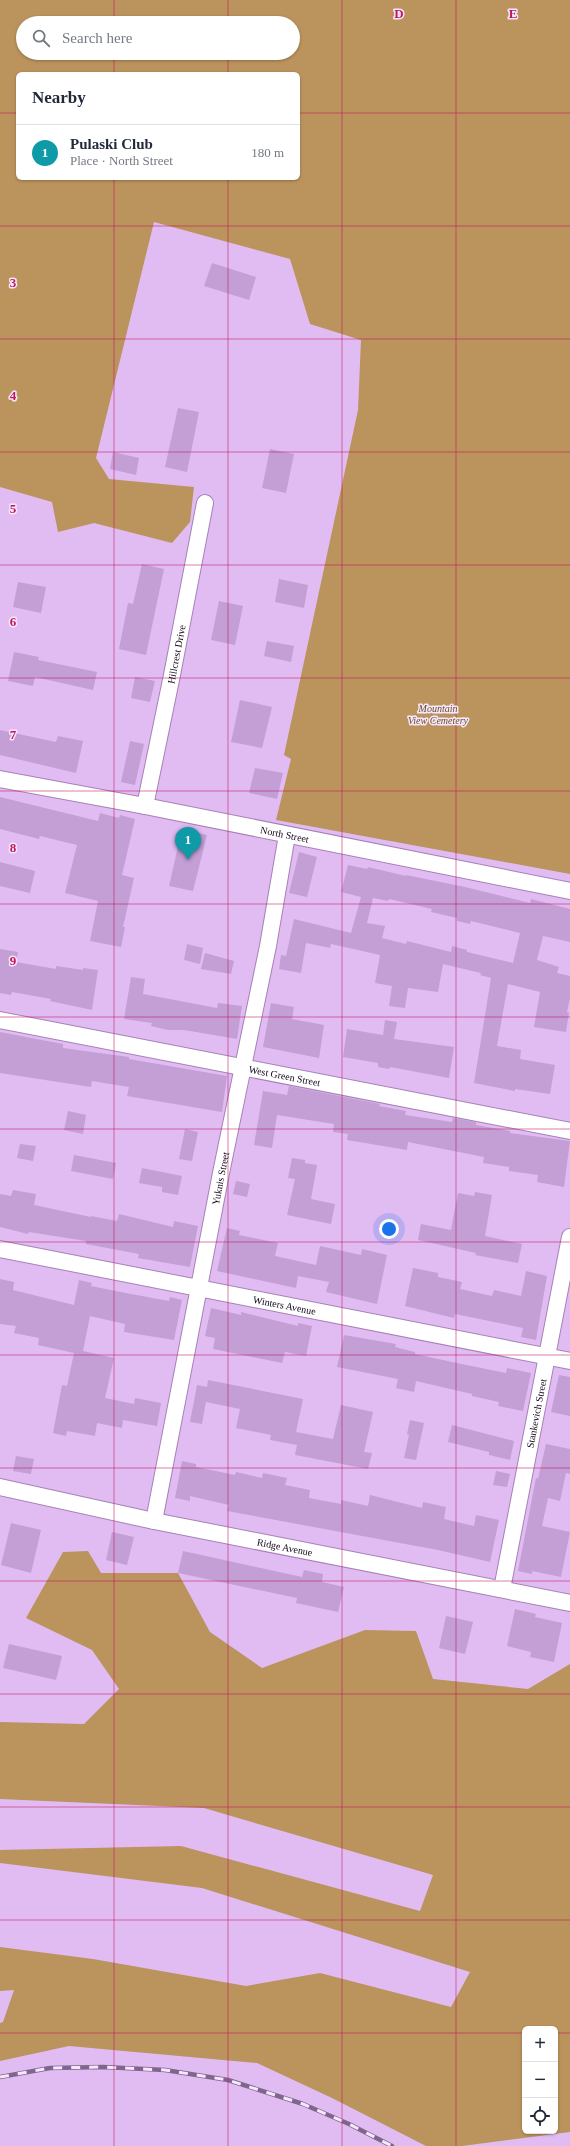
<!DOCTYPE html>
<meta charset="utf-8">
<style>
:root{--surface:#fff;--page:#f6f6f7;--text:#1f2937;--muted:#747a83;--line:#e0e1e3;--accent:#407708}
body{margin:0;font-family:"Times New Roman",serif;background:var(--page);color:var(--text)}
.controls{position:absolute;right:12px;bottom:12px;display:grid;overflow:hidden;border-radius:6px;box-shadow:0 1px 3px #0004}
.controls button{width:36px;height:36px;display:grid;place-items:center;padding:0;border:0;border-bottom:1px solid var(--line);background:var(--surface);color:var(--text);font:20px sans-serif}
.you{position:absolute;left:389px;top:1229px;width:14px;height:14px;margin:-10px;border:3px solid #fff;border-radius:50%;background:#1a73e8;box-shadow:0 0 0 6px #1a73e833}
.badge{display:grid;place-items:center;width:26px;height:26px;border-radius:50%;background:var(--accent);color:#fff;font-size:13px;font-weight:700}
.pin{position:absolute;translate:-50% -33px;filter:drop-shadow(0 1px 2px #0008)}
.pin::after{content:'';position:absolute;top:21px;width:14px;height:12px;background:inherit;clip-path:polygon(0 0,100% 0,50% 100%)}
.list{margin:0;padding:0;list-style:none}
h2{display:flex;justify-content:space-between;align-items:center;height:52px;margin:0;padding:0 16px;font-size:17px}
h2 small{font-size:13px;font-weight:400;color:var(--muted)}
.list li{display:grid;grid-template-columns:26px 1fr auto;gap:12px;align-items:center;box-sizing:border-box;height:56px;padding:0 16px;border-top:1px solid var(--line)}
.list b{display:block;font-size:15px;white-space:nowrap}
.list p{margin:0;font-size:13px;white-space:nowrap;color:var(--muted)}
.list em{font-size:13px;font-style:normal;color:var(--muted)}
.icon{flex:none;width:22px;height:22px;fill:none;stroke:currentColor;stroke-width:2;stroke-linecap:round;stroke-linejoin:round}
.map{position:relative;flex:none;width:570px;height:2146px;overflow:hidden}
.search{position:absolute;background:var(--surface);box-shadow:0 1px 3px #0004;left:16px;top:16px;width:284px;height:44px;display:flex;align-items:center;gap:10px;box-sizing:border-box;padding:0 14px;border-radius:22px;color:var(--muted);font-size:15px}
.panel{position:absolute;background:var(--surface);box-shadow:0 1px 3px #0004;left:16px;top:72px;width:284px;height:108px;border-radius:6px}
.map>svg:first-child{display:block}
.green{fill:#ba935d;fill-rule:evenodd}
.building{fill:#c39fd5;fill-rule:evenodd}
.lines{fill:none;stroke-linecap:round;stroke-linejoin:round}
.minor-casing{stroke:#a582b6;stroke-width:18}
.minor{stroke:#fff;stroke-width:16}
.rail-casing{stroke:#80668c;stroke-width:4.5}
.rail{stroke:#f6e7fd;stroke-width:3;stroke-dasharray:9;stroke-linecap:butt}
.grid{fill:none;stroke:#c2185b;stroke-width:1;stroke-opacity:0.55}
.labels{text-anchor:middle;dominant-baseline:central;stroke-width:3;stroke-linejoin:round;paint-order:stroke}
.street-label{font-size:10px;fill:#130619;stroke:#f6e7fd}
.park-label{font-size:10px;font-style:italic;fill:#694d25;stroke:#f6e7fd}
.grid-label{font-size:13px;text-anchor:middle;font-weight:bold;fill:#c2185b;stroke:#f6e7fd;stroke-width:3;stroke-linejoin:round;paint-order:stroke}
</style>
<div class="map">
<svg width="570" height="2146" viewBox="0 0 570 2146">
<rect width="100%" height="100%" fill="#e1bcf3"/>
<g class="green">
<path d="M0,0H570V874L276,820L291,759L284,755L358,410L361,340L310,324L290,259L154,222L96,458L109,479L194,487L190,522L172,543L94,523L58,532L52,502L0,487ZM23,23H293V53H23ZM18,74H298V178H18Z"/>
<path d="M88,1551L101,1573H178L210,1632L262,1668L365,1630L416,1631L433,1679L528,1689L570,1664V2132L462,2146H426L332,2098L257,2063L69,2046L0,2061V2023L3,2022L14,1990L0,1991V1947L93,1959L246,1986L320,1973L451,2007L470,1972L202,1888L0,1863V1850L181,1846L420,1911L433,1875L204,1808L0,1799V1722L84,1724L119,1689L92,1650L26,1618L63,1552ZM525,2029H555V2131H525Z"/>
</g>
<g class="building">
<polygon points="212,263 256,277 249,300 204,286"/>
<polygon points="178,408 199,412 187,472 165,467"/>
<polygon points="270,449 294,454 286,493 262,488"/>
<polygon points="113,452 139,458 136,475 110,469"/>
<polygon points="142,564 164,569 146,655 119,649 128,603 133,604"/>
<polygon points="279,579 308,585 304,608 275,602"/>
<polygon points="18,582 46,587 41,613 13,607"/>
<polygon points="219,601 243,606 235,645 211,640"/>
<polygon points="267,641 294,646 291,662 264,656"/>
<polygon points="14,652 39,657 38,660 97,672 93,690 35,677 33,686 8,681"/>
<polygon points="135,677 155,681 150,702 131,698"/>
<polygon points="240,700 272,707 262,748 231,742"/>
<polygon points="0,730 56,742 58,736 83,741 76,773 0,755"/>
<polygon points="130,741 144,744 135,785 121,782"/>
<polygon points="255,768 283,773 277,799 249,793"/>
<polygon points="0,797 98,821 100,813 119,818 120,815 135,819 122,875 134,878 123,927 125,927 121,947 90,941 98,901 65,893 77,845 40,836 39,839 0,829"/>
<polygon points="182,829 207,835 193,891 169,886"/>
<polygon points="299,852 317,857 307,897 289,893"/>
<polygon points="0,862 35,871 30,893 0,886"/>
<path d="M348,865L367,869L368,867L406,876V875L465,887L530,903L531,899L570,909V942L543,936L537,960L559,967L557,973L570,976V998L567,1012L569,1013L566,1032L534,1027L540,992L508,984L497,1046L521,1050L520,1059L555,1065L550,1094L515,1089V1091L474,1083L491,978L480,975L481,973L443,964L438,992L408,988L405,1008L389,1006L392,986L375,983L380,955L331,944L330,948L306,943L301,973L279,969L281,955L286,956L294,919L351,933L361,897L341,892ZM373,898L388,901L389,899L432,909L431,912L457,918V921L470,924L471,921L520,933L513,963L467,952V950L452,946L451,952L407,941L406,944L382,938L385,926L367,923Z"/>
<polygon points="187,944 203,948 200,964 184,960"/>
<polygon points="0,949 18,952 16,962 56,969 56,966 83,970 83,968 98,970 92,1010 50,1001 51,999 12,992 11,995 0,993"/>
<polygon points="205,953 234,961 231,974 201,969"/>
<polygon points="131,977 145,979 143,994 217,1008 218,1003 242,1006 237,1039 184,1030 168,1030 151,1026 152,1023 124,1019"/>
<polygon points="271,1003 294,1007 292,1019 324,1025 319,1058 263,1047"/>
<polygon points="385,1020 397,1022 394,1039 454,1047 449,1078 390,1067 389,1069 378,1067 378,1063 343,1057 347,1029 383,1035"/>
<polygon points="0,1032 63,1044 63,1048 129,1057 129,1059 227,1076 222,1112 127,1096 129,1087 92,1081 91,1087 0,1073"/>
<polygon points="289,1086 380,1104 379,1106 406,1111 405,1115 452,1122 453,1118 476,1122 476,1125 510,1131 510,1133 570,1141 564,1187 537,1182 538,1175 509,1171 509,1167 483,1163 484,1157 408,1142 407,1150 347,1140 348,1134 333,1132 334,1124 277,1115 272,1148 254,1145 263,1091 287,1095"/>
<polygon points="68,1111 86,1115 83,1134 64,1130"/>
<polygon points="185,1129 198,1132 192,1161 179,1159"/>
<polygon points="20,1144 36,1146 33,1161 17,1158"/>
<polygon points="74,1155 116,1163 113,1179 71,1171"/>
<polygon points="292,1158 305,1160 305,1163 317,1165 311,1199 335,1204 331,1224 287,1215 295,1179 288,1178"/>
<polygon points="142,1168 182,1176 178,1195 162,1192 162,1187 139,1183"/>
<polygon points="236,1181 250,1184 247,1197 233,1194"/>
<polygon points="13,1190 36,1194 34,1205 91,1217 91,1216 117,1221 119,1214 173,1227 174,1221 198,1226 190,1267 138,1258 139,1254 86,1244 86,1241 29,1232 28,1234 0,1227 0,1194 11,1196"/>
<polygon points="475,1192 492,1195 485,1236 522,1244 518,1263 475,1255 476,1253 418,1240 421,1224 451,1230 458,1193 474,1196"/>
<polygon points="227,1228 240,1231 239,1235 278,1243 275,1256 316,1265 320,1246 361,1255 362,1249 387,1255 377,1304 326,1292 329,1282 298,1276 296,1288 217,1271"/>
<polygon points="413,1268 438,1273 438,1277 462,1282 460,1289 492,1296 494,1290 521,1296 526,1271 547,1276 536,1340 521,1337 523,1328 455,1314 454,1318 405,1306"/>
<polygon points="0,1279 14,1282 13,1290 74,1305 79,1280 92,1283 91,1286 131,1294 169,1301 170,1297 182,1300 174,1340 124,1332 125,1324 90,1316 83,1351 114,1358 105,1398 134,1404 135,1398 161,1403 157,1426 123,1420 122,1428 97,1423 95,1436 67,1431 66,1436 53,1433 62,1385 67,1386 74,1353 38,1345 39,1338 14,1333 16,1326 0,1324"/>
<polygon points="211,1308 241,1315 241,1312 298,1326 298,1323 312,1326 306,1356 285,1352 282,1363 213,1349 215,1338 205,1336"/>
<polygon points="344,1335 396,1344 395,1347 415,1352 415,1354 452,1362 506,1373 507,1368 531,1373 523,1411 498,1406 499,1402 472,1396 472,1394 416,1381 414,1392 396,1388 398,1379 337,1367"/>
<polygon points="559,1375 570,1377 570,1416 551,1412"/>
<polygon points="208,1380 303,1399 296,1432 333,1439 341,1405 373,1412 364,1452 372,1453 368,1469 295,1455 297,1445 270,1440 271,1435 236,1428 240,1409 206,1402 202,1424 190,1422 197,1385 207,1387"/>
<polygon points="410,1420 424,1423 416,1460 404,1458 409,1435 407,1434"/>
<polygon points="452,1425 514,1441 510,1460 489,1455 489,1452 448,1442"/>
<polygon points="546,1444 570,1449 570,1474 566,1473 560,1501 548,1498 542,1526 570,1532 561,1577 532,1571 532,1574 518,1571 536,1478 538,1479"/>
<polygon points="16,1456 34,1459 31,1474 13,1471"/>
<polygon points="182,1461 196,1464 196,1467 235,1475 236,1472 262,1478 263,1473 287,1478 285,1485 310,1490 309,1498 341,1504 341,1500 368,1506 370,1495 422,1508 423,1502 446,1507 444,1519 474,1526 476,1515 499,1520 490,1562 438,1550 227,1511 229,1505 190,1496 190,1501 175,1498"/>
<polygon points="496,1471 510,1474 507,1487 493,1485"/>
<polygon points="11,1523 41,1530 31,1573 1,1565"/>
<polygon points="112,1532 134,1537 127,1565 106,1560"/>
<polygon points="183,1551 302,1577 304,1570 323,1574 322,1582 344,1587 338,1612 296,1603 297,1598 178,1573"/>
<polygon points="515,1609 536,1614 535,1617 562,1623 554,1662 530,1657 531,1652 507,1646"/>
<polygon points="446,1616 473,1622 465,1654 439,1648"/>
<polygon points="9,1644 62,1656 56,1680 3,1668"/>
</g>
<g class="lines">
<defs>
<g id="minor">
<path id="s1" d="M0,779L145,806L570,891"/>
<path id="s2" d="M145,806L172,675L205,503"/>
<path id="s3" d="M0,1020L570,1131"/>
<path id="s4" d="M0,1249L570,1361"/>
<path id="s5" d="M0,1487L154,1521L570,1603"/>
<path id="s6" d="M154,1521L221,1173L268,946L287,835"/>
<path id="s7" d="M502,1589L570,1237"/>
</g>
</defs>
<use href="#minor" class="minor-casing"/>
<use href="#minor" class="minor"/>
<defs>
<polyline id="rail" points="0,2077 50,2068 103,2067 165,2070 228,2080 303,2104 349,2124 392,2146"/>
</defs>
<use href="#rail" class="rail-casing"/>
<use href="#rail" class="rail"/>
</g>
<path class="grid" d="M114,0V23M228,0V23M342,0V2146M456,0V2146M114,53V74M228,53V74M0,113H18M298,113H570M114,178V2146M228,178V2146M0,226H570M0,339H570M0,452H570M0,565H570M0,678H570M0,791H570M0,904H570M0,1017H570M0,1129H570M0,1242H570M0,1355H570M0,1468H570M0,1581H570M0,1694H570M0,1807H570M0,1920H570M0,2033H525M555,2033H570"/>
<g class="labels">
<g class="street-label">
<text stroke="none"><textPath href="#s2" startOffset="155">Hillcrest Drive</textPath></text>
<text stroke="none"><textPath href="#s1" startOffset="290">North Street</textPath></text>
<text stroke="none"><textPath href="#s3" startOffset="290">West Green Street</textPath></text>
<text stroke="none"><textPath href="#s6" startOffset="349">Yuknis Street</textPath></text>
<text stroke="none"><textPath href="#s4" startOffset="290">Winters Avenue</textPath></text>
<text stroke="none"><textPath href="#s7" startOffset="179">Stankevich Street</textPath></text>
<text stroke="none"><textPath href="#s5" startOffset="291">Ridge Avenue</textPath></text>
</g>
<g class="park-label">
<text x="438" y="708">Mountain<tspan x="438" dy="12">View Cemetery</tspan></text>
</g>
</g>
<g class="grid-label">
<text x="399" y="18">D</text>
<text x="513" y="18">E</text>
<text x="13" y="287">3</text>
<text x="13" y="400">4</text>
<text x="13" y="513">5</text>
<text x="13" y="626">6</text>
<text x="13" y="739">7</text>
<text x="13" y="852">8</text>
<text x="13" y="965">9</text>
</g>
</svg>
<div class="controls">
<button>+</button>
<button>−</button>
<button><svg class="icon" aria-label="locate" viewBox="0 0 24 24"><circle cx="12" cy="12" r="6"/><path d="M12 2v4M12 18v4M2 12h4M18 12h4"/></svg></button>
</div>
<div class="you"></div>
<div class="pin badge" style="left:188px;top:860px;background:#0f9aa8">1</div>
<div class="search"><svg class="icon" aria-label="search" viewBox="0 0 24 24"><circle cx="10" cy="10" r="6"/><path d="M15 15l6 6"/></svg>Search here</div>
<section class="panel">
<h2>Nearby<small></small></h2>
<ul class="list">
<li><span class="badge" style="background:#0f9aa8">1</span><div><b>Pulaski Club</b><p>Place · North Street</p></div><em>180 m</em></li>
</ul>
</section>
</div>
